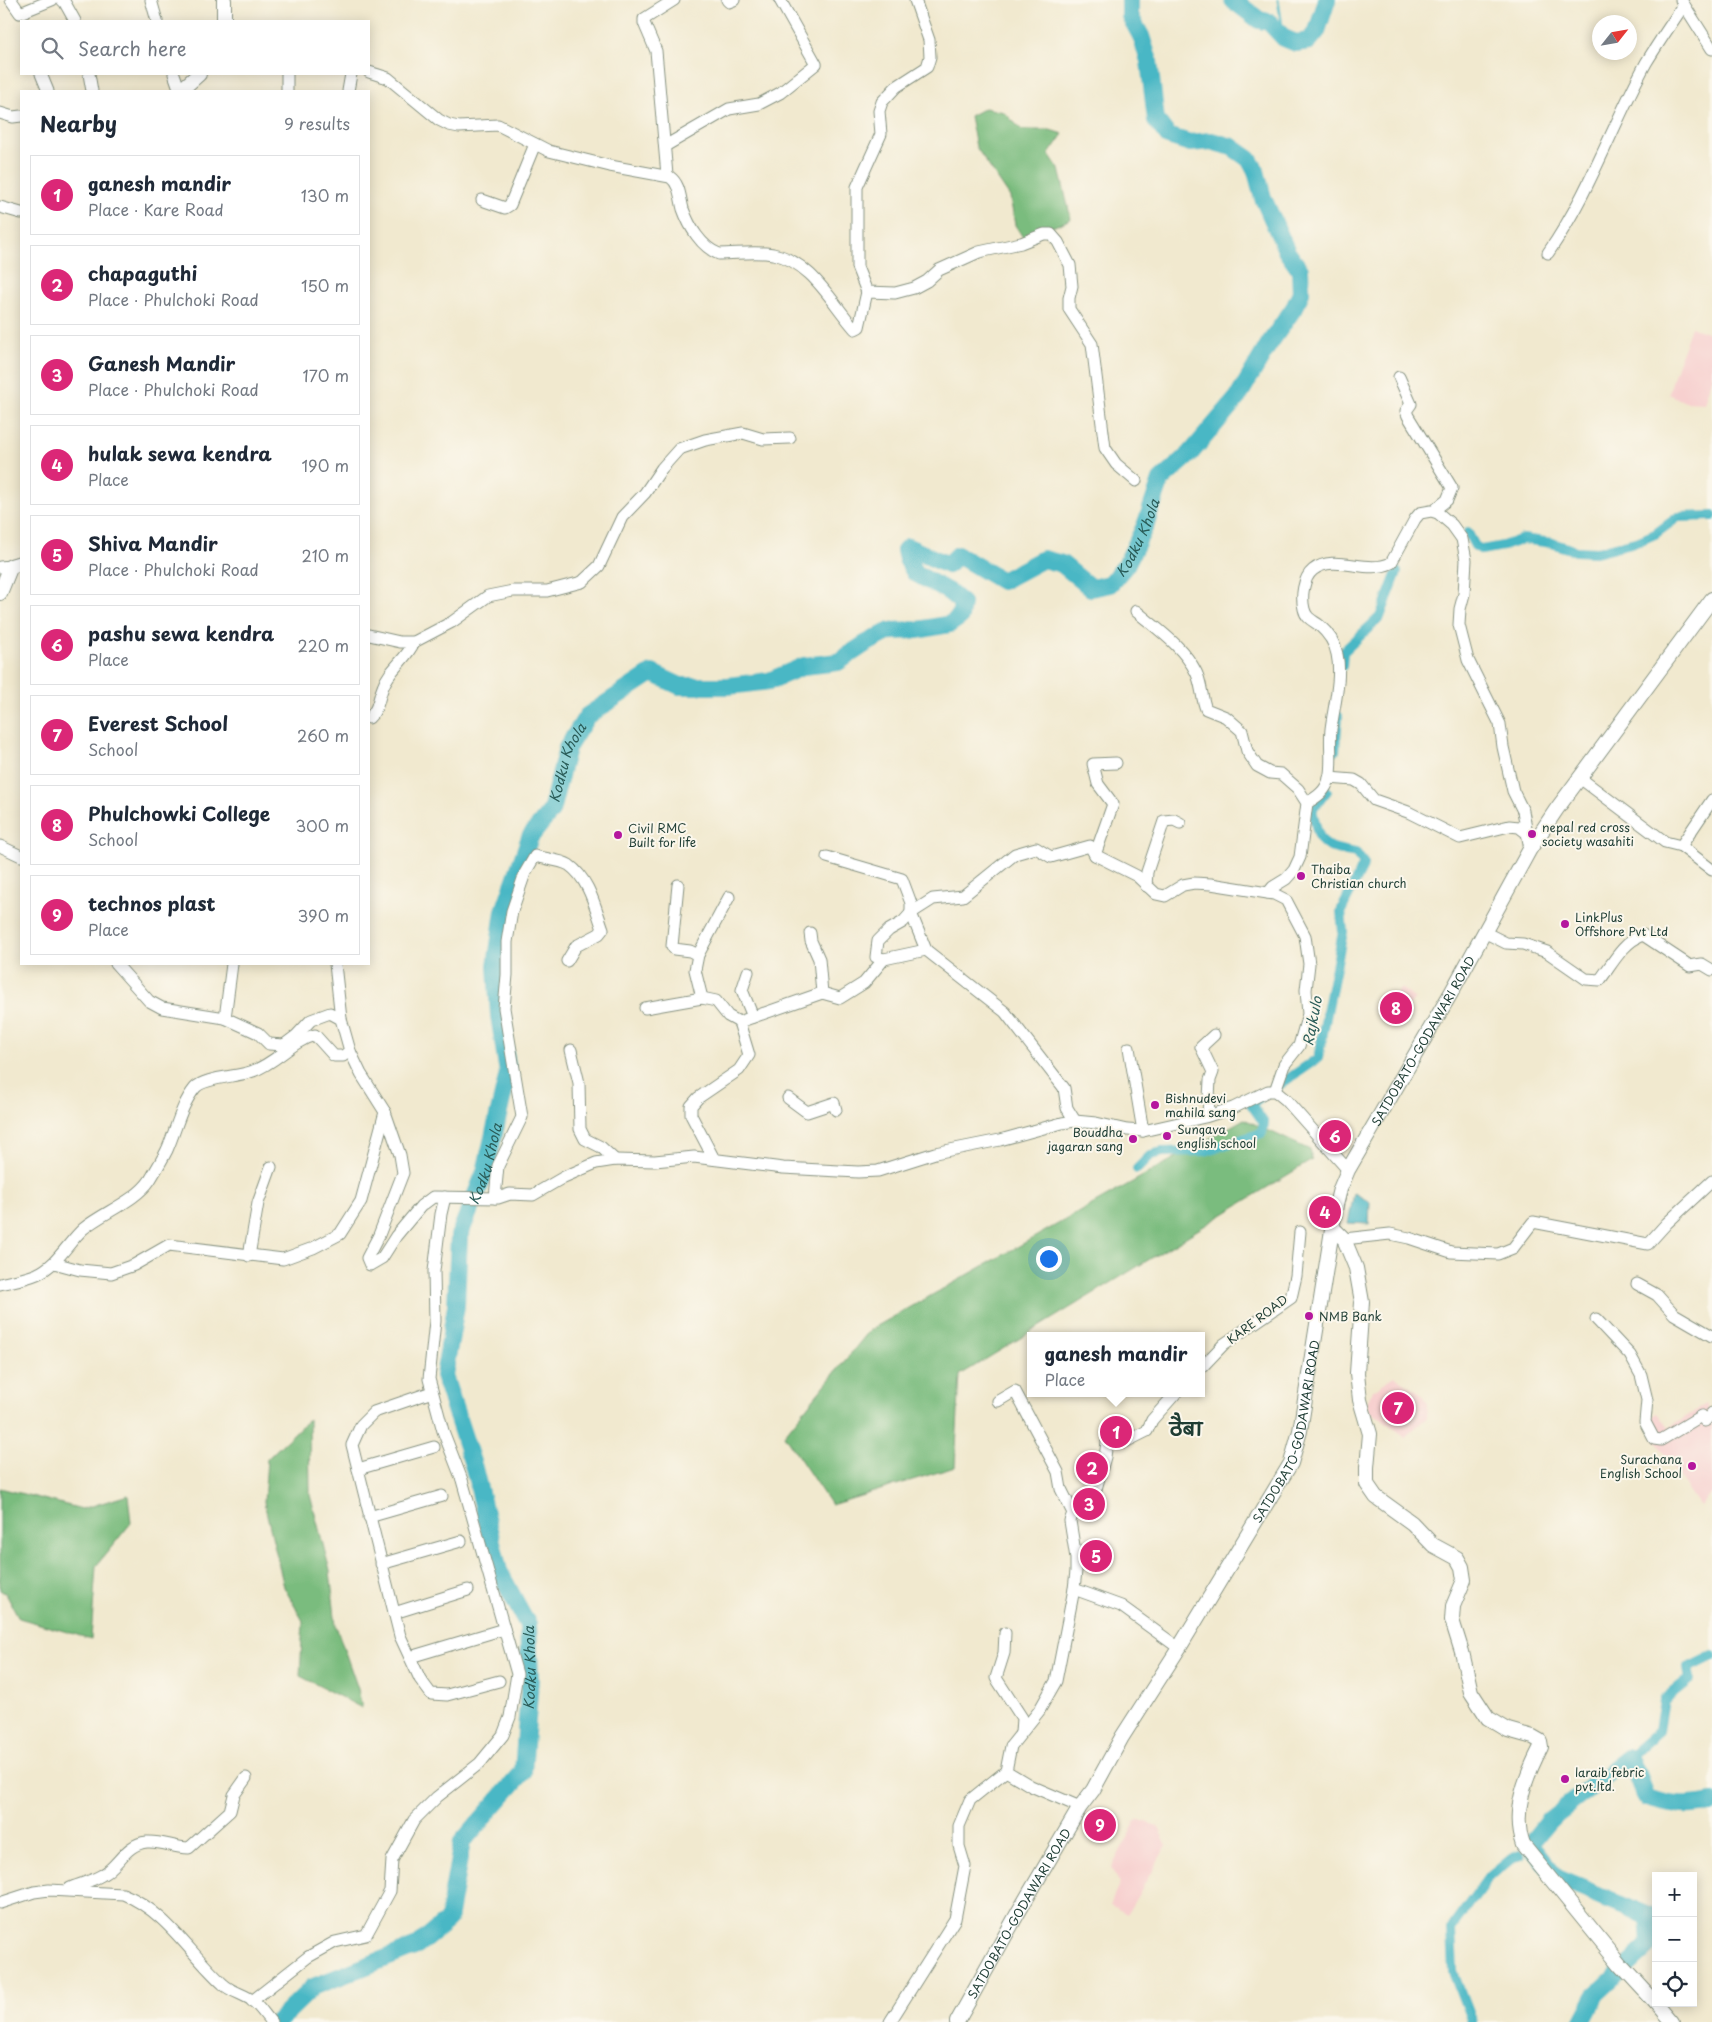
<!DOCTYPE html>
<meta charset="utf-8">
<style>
:root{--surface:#fff;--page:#f2f2f3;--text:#1f2937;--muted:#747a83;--line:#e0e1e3;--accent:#db2777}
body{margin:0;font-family:"Playpen Sans","Playpen Sans Deva",sans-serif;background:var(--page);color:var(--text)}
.controls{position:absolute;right:15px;bottom:15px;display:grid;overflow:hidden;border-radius:0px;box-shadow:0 2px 12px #0003}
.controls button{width:45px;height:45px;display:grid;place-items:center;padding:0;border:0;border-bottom:1px solid var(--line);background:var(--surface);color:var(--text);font:25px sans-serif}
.compass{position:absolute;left:1592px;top:15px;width:45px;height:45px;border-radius:50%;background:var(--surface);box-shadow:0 2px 12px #0003;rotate:59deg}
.you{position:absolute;left:1048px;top:1258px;width:18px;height:18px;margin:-12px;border:4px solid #fff;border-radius:50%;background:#1a73e8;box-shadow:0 0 0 8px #1a73e833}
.badge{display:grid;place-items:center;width:32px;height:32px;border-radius:50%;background:var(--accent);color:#fff;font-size:16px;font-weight:700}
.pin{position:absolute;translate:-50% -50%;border:2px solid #fff;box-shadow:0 1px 5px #0006}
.popup{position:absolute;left:1027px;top:1332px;width:178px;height:65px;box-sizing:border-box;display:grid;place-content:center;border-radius:0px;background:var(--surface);filter:drop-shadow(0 1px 4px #0005);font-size:16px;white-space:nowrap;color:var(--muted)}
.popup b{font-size:19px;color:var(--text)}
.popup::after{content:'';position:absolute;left:50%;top:100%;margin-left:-10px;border:10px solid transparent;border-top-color:var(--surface)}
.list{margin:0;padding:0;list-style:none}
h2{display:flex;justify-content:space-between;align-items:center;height:65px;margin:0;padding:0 20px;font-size:21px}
h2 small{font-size:16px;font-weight:400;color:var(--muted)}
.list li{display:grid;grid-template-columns:32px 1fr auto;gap:15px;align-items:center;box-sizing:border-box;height:80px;margin:0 10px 10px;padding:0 10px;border:1px solid var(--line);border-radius:0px}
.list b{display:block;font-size:19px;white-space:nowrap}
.list p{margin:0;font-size:16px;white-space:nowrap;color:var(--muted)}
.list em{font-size:16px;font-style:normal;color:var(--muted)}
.icon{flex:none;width:28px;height:28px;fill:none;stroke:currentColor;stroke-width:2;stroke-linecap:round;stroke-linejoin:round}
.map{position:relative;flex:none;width:1712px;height:2022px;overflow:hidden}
.search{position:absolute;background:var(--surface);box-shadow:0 2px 12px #0003;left:20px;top:20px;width:350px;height:55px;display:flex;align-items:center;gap:12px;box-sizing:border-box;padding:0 18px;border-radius:0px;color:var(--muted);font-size:19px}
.panel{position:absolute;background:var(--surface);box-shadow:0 2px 12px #0003;left:20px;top:90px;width:350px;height:875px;border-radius:0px}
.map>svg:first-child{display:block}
.built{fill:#f7d0cf}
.forest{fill:#7abc7e;stroke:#4c7c59}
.water{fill:#4ab7c5;stroke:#347a7c}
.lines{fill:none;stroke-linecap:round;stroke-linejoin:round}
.stream{stroke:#4ab7c5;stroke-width:3}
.canal{stroke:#4ab7c5;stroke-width:10}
.river{stroke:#4ab7c5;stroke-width:18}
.minor-casing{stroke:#889382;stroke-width:13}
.tertiary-casing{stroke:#889382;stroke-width:16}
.minor{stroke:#fff;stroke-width:11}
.tertiary{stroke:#fff;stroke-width:14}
.poi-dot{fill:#b5179e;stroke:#fbf7ec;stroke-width:2}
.labels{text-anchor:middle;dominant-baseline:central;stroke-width:4;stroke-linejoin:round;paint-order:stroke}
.poi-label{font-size:12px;fill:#1f3d34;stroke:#fbf7ec;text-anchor:start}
.street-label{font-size:12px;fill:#1f3d34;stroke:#fbf7ec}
.water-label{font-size:14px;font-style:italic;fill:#2a5c58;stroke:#fbf7ec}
.district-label{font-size:18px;font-weight:bold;fill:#1f3d34;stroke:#fbf7ec}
</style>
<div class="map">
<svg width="1712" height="2022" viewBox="0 0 1712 2022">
<rect width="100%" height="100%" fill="#fbf7ec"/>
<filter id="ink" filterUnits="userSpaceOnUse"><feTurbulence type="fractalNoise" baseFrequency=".02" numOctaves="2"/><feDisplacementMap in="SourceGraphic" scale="10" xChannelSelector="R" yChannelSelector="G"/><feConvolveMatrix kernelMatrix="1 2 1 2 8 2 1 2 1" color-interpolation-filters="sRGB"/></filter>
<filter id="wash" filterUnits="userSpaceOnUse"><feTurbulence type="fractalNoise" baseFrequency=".0096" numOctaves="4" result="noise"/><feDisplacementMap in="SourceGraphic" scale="20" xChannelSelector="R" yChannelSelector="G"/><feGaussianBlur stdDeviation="1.12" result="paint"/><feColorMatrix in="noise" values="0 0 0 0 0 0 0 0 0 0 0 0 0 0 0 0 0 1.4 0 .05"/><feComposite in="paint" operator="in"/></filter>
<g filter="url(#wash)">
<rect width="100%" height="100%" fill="#f1e9cf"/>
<g class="built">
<polygon points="1691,327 1712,335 1712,374 1705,403 1685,402 1669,394 1673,378"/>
<polygon points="1401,988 1415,999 1392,1028 1378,1017"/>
<polygon points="1395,1376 1422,1394 1428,1404 1427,1417 1405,1437 1381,1418 1368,1411 1367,1403 1372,1391"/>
<polygon points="1706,1404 1712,1416 1712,1492 1701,1507 1690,1492 1656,1441 1646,1420 1658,1413 1669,1428"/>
<polygon points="1137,1819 1157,1826 1167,1845 1127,1914 1110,1905 1120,1883 1111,1869"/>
</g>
<g class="forest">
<polygon points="985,108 1004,112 1022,130 1050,130 1063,134 1049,154 1059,169 1071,219 1024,239 1015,225 1010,197 976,147 970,116"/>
<polygon points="1244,1119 1310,1150 1312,1160 960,1375 955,1467 831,1505 784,1435 870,1330"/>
<polygon points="309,1419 310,1495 330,1571 336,1626 358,1689 362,1708 300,1676 303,1621 284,1587 264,1502 267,1459"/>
<polygon points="0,1488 82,1509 128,1495 131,1523 96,1566 91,1639 19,1618 6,1594 0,1590"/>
</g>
<polygon class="water" points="1354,1193 1370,1202 1369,1224 1348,1223"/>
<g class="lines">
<polyline class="stream" points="1278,0 1284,38"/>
<g class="canal">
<polyline points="1468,533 1475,546 1482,550 1503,546 1523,539 1552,543 1576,551 1596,552 1639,541 1655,534 1678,517 1712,516"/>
<polyline points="1342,666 1343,652 1380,617 1397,572"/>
<polyline points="1335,751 1338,716"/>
<path d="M1275,1088L1318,1058L1343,932L1341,911L1364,864L1356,853C1319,846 1321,847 1312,810L1327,791"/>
<polyline points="1137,1169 1151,1155 1162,1152 1205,1151 1262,1133 1264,1123 1251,1104 1261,1097"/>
<polyline points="1534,1843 1555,1820 1659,1731 1664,1700 1690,1679 1688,1668 1712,1656"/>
<polyline points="1472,2022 1453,1972 1451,1929 1488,1878 1511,1859 1520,1855"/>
</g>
<g class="river">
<polyline points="1233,0 1259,20 1269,22 1284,38 1296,43 1309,41 1317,31 1327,0"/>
<path id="s1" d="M277,2022L313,1987L417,1946L448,1920L462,1842L523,1772L530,1680L528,1625L499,1571L474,1468L444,1376L456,1306L459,1236L485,1172L508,1073L499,1015L496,966L504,911L530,837L551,811L567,748L587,716L652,673L680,686H728L769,681L804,666L838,662L865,644L890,631L918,630L950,624L960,617L962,603L949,592L915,573L907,559L905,550L908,547L948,565L958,555L1002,581L1043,559L1062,564L1091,588L1110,584L1126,565L1145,526L1161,480L1189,455L1238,397L1269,344L1294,308L1301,293L1300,270L1287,252L1263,198L1256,171L1249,159L1232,147L1211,141L1190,143L1168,136L1156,120L1149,61L1141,36L1130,16V0"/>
<path d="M1582,2022L1596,1995L1651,1944L1649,1916L1557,1878L1530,1844L1549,1820L1630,1757L1646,1798C1669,1805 1687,1808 1712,1802"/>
</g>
</g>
</g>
<g filter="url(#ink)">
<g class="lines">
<defs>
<g id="minor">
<polyline points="11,0 20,13 52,0"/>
<polyline points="62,0 65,3 75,21"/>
<polyline points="151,0 157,21"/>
<polyline points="727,0 729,2 734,0"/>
<polyline points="1681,0 1712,49"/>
<path d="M369,72L388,78L439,120L449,125L459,127L498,125L549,151L610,166L670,177C680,184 680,198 683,209C689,226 701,247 719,254C736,254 756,251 773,254C812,262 831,302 855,329L859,327L867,292L895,293L914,288L927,281L939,270L979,252L1021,243L1044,234H1051L1058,242L1070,265L1072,286L1069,298V309L1092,344L1105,448L1116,464L1136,481"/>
<polyline points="41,74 48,91"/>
<polyline points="89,74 92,91"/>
<polyline points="174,74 180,91"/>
<polyline points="287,91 287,74"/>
<polyline points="348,91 351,74"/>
<polyline points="0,113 13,117 21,116"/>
<polyline points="665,146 729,109 759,104 780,93 816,64 780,0"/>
<polyline points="667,175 656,51 644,23 644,19 674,0"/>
<polyline points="482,200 505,208 510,205 535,144"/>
<polyline points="0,207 21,213"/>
<path d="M1548,253C1589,194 1612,126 1646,63C1658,43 1671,24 1684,5"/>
<polyline points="867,292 857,267 857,187 881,134 879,111 882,102 896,87 927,67 930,57 929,40 915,0"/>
<polyline points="1399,377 1411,404 1406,411 1408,416 1452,488 1447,500 1437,508 1438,513"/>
<polyline points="0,567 11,566"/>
<path d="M1136,611C1157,629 1183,646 1196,672C1202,684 1201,697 1206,709L1226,717L1242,731L1247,751L1257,766L1270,773L1281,774L1298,789L1307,803L1300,857L1294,870L1286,879L1273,887L1268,893"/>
<polyline points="369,635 400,642 414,642 452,622 488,596 513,591 547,591 582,582 599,566 622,517 645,493 662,468 679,449 705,440 743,433 763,439 790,438"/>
<path d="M369,718C379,709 378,699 383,687C389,669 407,659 414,642"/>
<polyline points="1329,778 1354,780 1361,784 1374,800 1408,812 1460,838 1509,826 1519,827 1527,833"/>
<polyline points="1580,778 1665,842 1681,846 1712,870"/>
<path d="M1307,803C1317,797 1326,791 1329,779C1333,763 1329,745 1331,729C1334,705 1342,678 1337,654C1335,643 1327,632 1319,625C1312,620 1306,618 1304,609C1301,597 1303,578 1313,570C1335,553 1366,575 1391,563L1415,519L1420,513L1431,511L1438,513L1452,525L1462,539L1466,560L1464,594L1460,609L1459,625L1468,660L1500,724L1503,747L1513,791L1523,811L1530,849"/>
<polyline points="0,846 21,856"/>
<polyline points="1681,846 1712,800"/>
<polyline points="1095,855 1113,804 1098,784 1093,764 1116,763"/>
<polyline points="827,857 902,879 911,903 911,913 926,950"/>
<polyline points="678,885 672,946 674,949 690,951 698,955"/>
<polyline points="1146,886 1147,872 1164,821 1174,820 1180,823"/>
<path d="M1484,932L1506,943L1523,944L1547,952L1586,979L1600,980C1612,964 1624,941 1643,935L1690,966L1702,964L1712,970"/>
<polyline points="810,933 811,941 819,959 822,993"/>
<polyline points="116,964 149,1001 162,1008 225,1018 258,1033 269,1044 284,1045 296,1036 311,1020 330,1013 341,1019 350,1051 361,1074 385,1112 400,1155 403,1173 379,1235 367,1258 370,1265 382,1258 396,1236 421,1206 433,1197 498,1198 510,1194 533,1195 564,1177 596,1163 615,1160 655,1161 694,1157 783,1168 858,1172 878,1171 935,1153 1000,1140 1062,1123 1075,1121 1096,1123 1127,1130 1143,1131 1205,1117 1233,1108 1268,1091 1275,1091 1286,1100 1348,1170"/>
<polyline points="335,964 341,1019"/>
<polyline points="748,972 742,990 753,1017"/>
<polyline points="702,998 695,970 698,955 729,897"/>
<polyline points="645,1008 702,998 716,1001 728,1016 739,1022"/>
<polyline points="225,1018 232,964"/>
<polyline points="1129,1048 1143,1131"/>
<polyline points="571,1050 579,1083 580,1129 585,1139 601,1147 615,1160"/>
<polyline points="788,1098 807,1112 834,1103 836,1110"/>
<polyline points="1208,1115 1210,1080 1213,1072 1201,1047 1214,1035"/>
<polyline points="1075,1121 1067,1108 1064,1088 1005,1012 926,950 884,959 876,957 878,941 889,930 903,922 911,913 933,899 963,896 1015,854 1036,848 1051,857 1090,846 1095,855 1137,876 1156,894 1165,896 1183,885 1194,883 1211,884 1274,894 1286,900 1305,936 1309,964 1306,990 1308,1014 1299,1046 1284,1065 1275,1091"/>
<polyline points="714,1159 691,1115 691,1106 698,1098 739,1070 749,1055 739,1022 822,993 840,998 864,983 884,959"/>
<path d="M495,1198L498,1166L522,1117L504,1008L507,975V942L512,911L525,873L535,856C545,859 561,860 569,865C589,879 595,907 603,929L599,934L576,946L567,961"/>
<polyline points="1344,1239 1390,1234 1409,1238 1451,1252 1498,1254 1513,1248 1533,1222 1648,1244 1667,1223 1712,1181"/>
<polyline points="249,1256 258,1203 271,1167"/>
<polyline points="54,1263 80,1270 111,1273 134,1265 169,1245 283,1259 313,1248 340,1234 361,1201 385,1112"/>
<path d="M0,1284C12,1281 25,1279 37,1274C57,1265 67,1244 83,1229C102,1213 136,1201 150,1180C156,1170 162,1160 167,1150C176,1130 181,1105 195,1088C204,1077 239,1077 253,1071C276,1063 292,1041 315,1035L334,1056H343L350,1051"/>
<polyline points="1637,1284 1657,1295 1674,1314 1712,1336"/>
<polyline points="1596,1319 1630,1355 1641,1375 1647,1400 1645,1422 1654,1439 1661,1440 1701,1416 1705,1421 1712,1413"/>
<polyline points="1201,1368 1224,1344 1291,1298 1296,1276 1300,1232"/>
<polyline points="432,1392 374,1412 361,1425 352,1445 358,1469 400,1636 420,1679 431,1694 447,1695 499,1681"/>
<polyline points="998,1401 1015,1391 1058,1472 1061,1489 1073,1513"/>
<polyline points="358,1469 434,1447"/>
<polyline points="369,1517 442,1496"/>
<polyline points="381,1564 461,1541"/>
<polyline points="1074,1589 1121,1606 1179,1648"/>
<polyline points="394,1613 468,1590"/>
<polyline points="1005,1633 1004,1653 996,1678 1022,1718 1021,1733"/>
<polyline points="410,1657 504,1629"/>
<polyline points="1006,1771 1031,1786 1080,1807"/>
<path d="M70,1888C80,1884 92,1881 102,1875C119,1866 125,1844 147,1842C162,1841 174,1848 189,1848L230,1811L234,1795L246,1778"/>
<path d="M0,1903L34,1892L49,1890L123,1894C166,1911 190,1954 223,1984C231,1992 244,1994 253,2001C260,2007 265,2015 271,2022"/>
<polyline points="252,2001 308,1957 335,1942 366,1935 390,1891 392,1860 414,1820 437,1797 480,1763 503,1735 510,1717 517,1674 462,1480 443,1431 429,1379 435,1321 434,1271 441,1214 445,1197"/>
<polyline points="890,2022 955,1919 965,1866 959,1846 959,1826 970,1800 1006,1771 1011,1746 1039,1711 1056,1681 1074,1589 1076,1571 1076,1558 1070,1521 1073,1513 1096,1489 1105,1457 1107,1442 1123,1443 1147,1431 1152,1420 1176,1393"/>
</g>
<g id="tertiary">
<polyline points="224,0 224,21"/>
<polyline points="180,91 199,74"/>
<polyline points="0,593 11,566 21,563"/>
<path d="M1333,1228L1344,1239L1356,1268L1362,1302L1357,1373L1360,1400L1370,1434L1367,1467V1484L1376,1497L1412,1523L1433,1545L1457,1558L1462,1567L1464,1580L1453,1606L1452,1620L1462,1652L1471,1692L1488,1718L1508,1730L1533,1737L1540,1741L1541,1747C1526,1776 1511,1812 1523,1845L1620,1964L1656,2003"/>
<polyline points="1656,2003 1672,2022"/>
<path id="s2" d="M957,2022L1019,1911L1080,1807L1093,1790L1122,1737L1179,1648L1291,1463L1300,1431L1336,1205L1340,1189L1348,1170L1451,993L1530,849L1556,810L1712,599"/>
</g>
</defs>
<use href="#minor" class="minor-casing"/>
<use href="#tertiary" class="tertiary-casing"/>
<use href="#minor" class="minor"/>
<use href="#tertiary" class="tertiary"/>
</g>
</g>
<g class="poi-dot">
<circle cx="1532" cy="834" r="5"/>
<circle cx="618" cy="835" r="5"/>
<circle cx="1301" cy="876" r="5"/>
<circle cx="1565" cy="924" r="5"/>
<circle cx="1155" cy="1105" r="5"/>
<circle cx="1167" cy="1136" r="5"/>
<circle cx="1133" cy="1139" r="5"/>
<circle cx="1309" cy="1316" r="5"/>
<circle cx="1692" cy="1466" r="5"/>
<circle cx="1565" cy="1779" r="5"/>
</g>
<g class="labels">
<g class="poi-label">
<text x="1542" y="827">nepal red cross<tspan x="1542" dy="14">society wasahiti</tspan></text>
<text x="628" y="828">Civil RMC<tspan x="628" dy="14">Built for life</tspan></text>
<text x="1311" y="869">Thaiba<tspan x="1311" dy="14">Christian church</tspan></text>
<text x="1575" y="917">LinkPlus<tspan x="1575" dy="14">Offshore Pvt Ltd</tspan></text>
<text x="1165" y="1098">Bishnudevi<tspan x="1165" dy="14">mahila sang</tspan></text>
<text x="1177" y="1129">Sungava<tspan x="1177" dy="14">english school</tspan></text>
<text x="1123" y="1132" text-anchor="end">Bouddha<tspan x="1123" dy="14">jagaran sang</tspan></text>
<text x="1319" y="1316">NMB Bank</text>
<text x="1682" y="1459" text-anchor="end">Surachana<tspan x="1682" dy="14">English School</tspan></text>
<text x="1575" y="1772">laraib febric<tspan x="1575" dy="14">pvt.ltd.</tspan></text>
</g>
<g class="street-label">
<text stroke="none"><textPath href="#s2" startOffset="1100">SATDOBATO-GODAWARI ROAD</textPath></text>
<text transform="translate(1257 1319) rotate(-37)">KARE ROAD</text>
<text stroke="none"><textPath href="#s2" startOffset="680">SATDOBATO-GODAWARI ROAD</textPath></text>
<text stroke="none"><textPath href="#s2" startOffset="125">SATDOBATO-GODAWARI ROAD</textPath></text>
</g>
<g class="water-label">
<text stroke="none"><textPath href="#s1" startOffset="2266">Kodku Khola</textPath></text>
<text stroke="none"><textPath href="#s1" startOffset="1424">Kodku Khola</textPath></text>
<text transform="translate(1312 1021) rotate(-79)">Rajkulo</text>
<text stroke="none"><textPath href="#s1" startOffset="1004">Kodku Khola</textPath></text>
<text stroke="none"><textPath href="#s1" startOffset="479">Kodku Khola</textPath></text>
</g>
<g class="district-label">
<text x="1186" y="1428">ठैबा</text>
</g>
</g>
</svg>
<div class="controls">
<button>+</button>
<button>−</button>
<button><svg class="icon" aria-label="locate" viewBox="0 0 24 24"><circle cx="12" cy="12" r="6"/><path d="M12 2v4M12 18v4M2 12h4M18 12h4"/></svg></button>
</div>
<svg class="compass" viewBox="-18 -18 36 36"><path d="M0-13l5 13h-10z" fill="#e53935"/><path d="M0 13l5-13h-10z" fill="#747a83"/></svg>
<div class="you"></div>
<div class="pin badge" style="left:1116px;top:1432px">1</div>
<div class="popup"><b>ganesh mandir</b>Place</div>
<div class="pin badge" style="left:1092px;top:1468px">2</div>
<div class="pin badge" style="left:1089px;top:1504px">3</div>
<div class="pin badge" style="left:1325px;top:1212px">4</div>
<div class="pin badge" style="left:1096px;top:1556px">5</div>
<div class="pin badge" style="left:1335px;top:1136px">6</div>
<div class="pin badge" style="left:1398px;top:1408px">7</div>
<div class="pin badge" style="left:1396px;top:1008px">8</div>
<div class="pin badge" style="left:1100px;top:1825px">9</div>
<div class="search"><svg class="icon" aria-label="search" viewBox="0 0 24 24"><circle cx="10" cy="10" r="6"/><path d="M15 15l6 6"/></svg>Search here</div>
<section class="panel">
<h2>Nearby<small>9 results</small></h2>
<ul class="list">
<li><span class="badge">1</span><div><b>ganesh mandir</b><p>Place · Kare Road</p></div><em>130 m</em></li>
<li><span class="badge">2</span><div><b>chapaguthi</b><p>Place · Phulchoki Road</p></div><em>150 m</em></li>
<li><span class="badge">3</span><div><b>Ganesh Mandir</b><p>Place · Phulchoki Road</p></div><em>170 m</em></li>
<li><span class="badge">4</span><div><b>hulak sewa kendra</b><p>Place</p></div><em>190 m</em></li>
<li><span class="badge">5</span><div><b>Shiva Mandir</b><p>Place · Phulchoki Road</p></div><em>210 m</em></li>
<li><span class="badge">6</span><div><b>pashu sewa kendra</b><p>Place</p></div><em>220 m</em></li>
<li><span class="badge">7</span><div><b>Everest School</b><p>School</p></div><em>260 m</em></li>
<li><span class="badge">8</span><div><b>Phulchowki College</b><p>School</p></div><em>300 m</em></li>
<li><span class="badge">9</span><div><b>technos plast</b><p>Place</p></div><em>390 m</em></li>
</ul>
</section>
</div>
